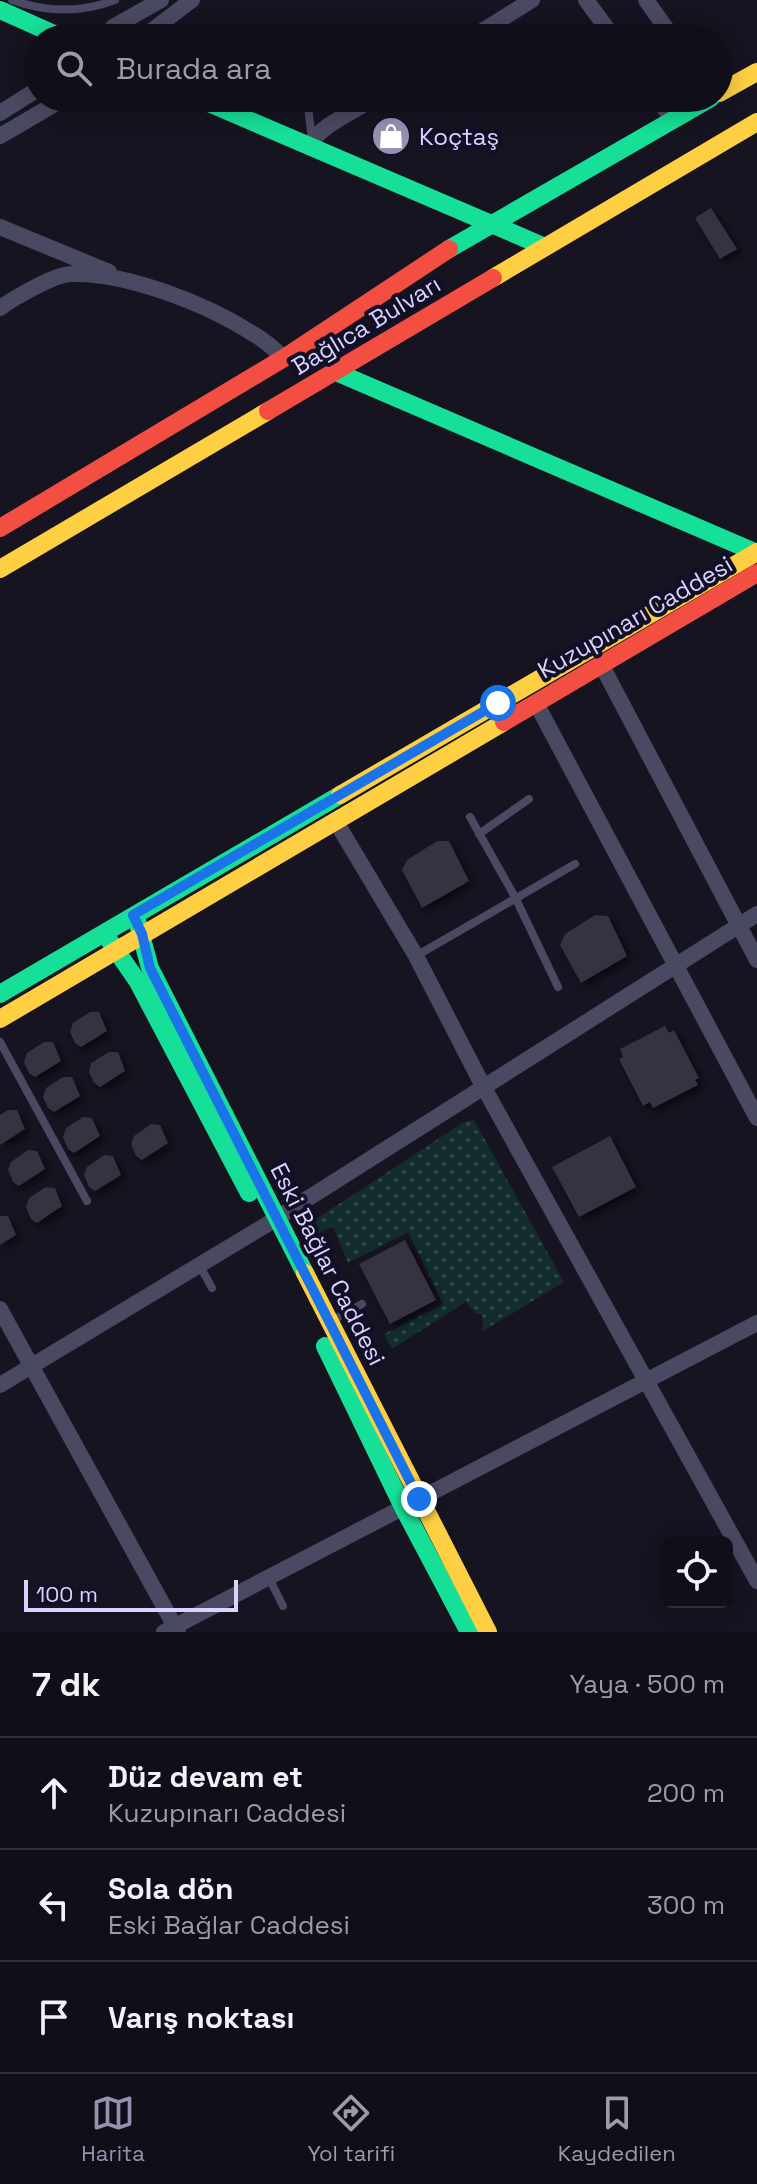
<!DOCTYPE html>
<html lang="tr">
<meta charset="utf-8">
<style>
:root{--surface:#100f19;--page:#1e1d26;--text:#f1f3f6;--muted:#9c9ca2;--line:#302f38;--accent:#9591b1}
body{margin:0;font-family:"Space Grotesk",sans-serif;background:var(--page);color:var(--text)}
.controls{position:absolute;right:24px;bottom:24px;display:grid;overflow:hidden;border-radius:12px;box-shadow:0 4px 20px #0003}
.controls button{width:72px;height:72px;display:grid;place-items:center;padding:0;border:0;border-bottom:2px solid var(--line);background:var(--surface);color:var(--text);font:40px sans-serif}
.scale{position:absolute;left:24px;bottom:20px;width:214px;box-sizing:border-box;padding-left:8px;border:4px solid #d9d4ff;border-top:0;font-size:22px;line-height:28px;white-space:nowrap;color:#d9d4ff;-webkit-text-stroke:6px #130f26;paint-order:stroke}
.stop{position:absolute;width:24px;height:24px;margin:-18px;border:6px solid #1a73e8;border-radius:50%;background:#fff}
.stop.end{background:#1a73e8;border-color:#fff;box-shadow:0 2px 8px #0008}
.list{margin:0;padding:0;list-style:none}
h2{display:flex;justify-content:space-between;align-items:center;height:104px;margin:0;padding:0 32px;font-size:34px}
h2 small{font-size:26px;font-weight:400;color:var(--muted)}
.list li{display:grid;grid-template-columns:52px 1fr auto;gap:24px;align-items:center;box-sizing:border-box;height:112px;padding:0 32px;border-top:2px solid var(--line)}
.list b{display:block;font-size:30px;white-space:nowrap}
.list p{margin:0;font-size:26px;white-space:nowrap;color:var(--muted)}
.list em{font-size:26px;font-style:normal;color:var(--muted)}
.icon{flex:none;width:44px;height:44px;fill:none;stroke:currentColor;stroke-width:2;stroke-linecap:round;stroke-linejoin:round}
.map{position:relative;flex:none;width:757px;height:1632px;overflow:hidden}
.search{position:absolute;background:var(--surface);box-shadow:0 4px 20px #0003;left:24px;right:24px;top:24px;height:88px;display:flex;align-items:center;gap:20px;box-sizing:border-box;padding:0 28px;border-radius:44px;color:var(--muted);font-size:30px}
.sheet{height:440px;background:var(--surface)}
nav{display:flex;justify-content:space-around;align-items:center;box-sizing:border-box;height:112px;border-top:2px solid var(--line);background:var(--surface);font-size:22px;color:var(--muted)}
nav a{display:grid;justify-items:center;gap:4px}
nav .on{color:var(--accent)}
.map>svg:first-child{display:block}
.grass{fill:url(#grass-dots)}
.building{fill:#343243;filter:url(#shadow)}
.lines{fill:none;stroke-linecap:round;stroke-linejoin:round}
.lane{stroke:#4a4962;stroke-width:8}
.street{stroke:#4a4962;stroke-width:16}
.fast{stroke:#16e098;stroke-width:18}
.slow{stroke:#ffcf43;stroke-width:18}
.jam{stroke:#f24e42;stroke-width:18}
.route{stroke:#1a73e8;stroke-width:10}
.labels{text-anchor:middle;dominant-baseline:central;stroke-width:8;stroke-linejoin:round;paint-order:stroke}
.poi-label{font-size:24px;fill:#d9d4ff;stroke:#130f26;text-anchor:start}
.street-label{font-size:24px;fill:#d9d4ff;stroke:#130f26}
</style>
<div class="map">
<svg width="757" height="1632" viewBox="0 0 757 1632">
<defs>
<pattern id="grass-dots" width="8" height="8" patternUnits="userSpaceOnUse" patternTransform="scale(2)"><rect width="8" height="8" fill="#132c2d"/><path d="M2 2h.1M6 6h.1" fill="none" stroke="#354a4c" stroke-width="1.8" stroke-linecap="round"/></pattern>
<filter id="shadow"><feDropShadow dx="4" dy="4" stdDeviation="4" flood-color="#0009"/></filter>
</defs>
<rect width="100%" height="100%" fill="#161421"/>
<polygon class="grass" points="474,1120 564,1282 483,1331 482,1315 475,1313 466,1302 392,1349 384,1334 443,1304 408,1232 348,1263 333,1226 317,1234 313,1221 464,1122"/>
<g class="building">
<polygon points="711,208 737,249 720,259 695,218"/>
<polygon points="437,841 449,841 469,881 422,908 402,870 407,860"/>
<polygon points="595,915 608,916 627,956 581,983 560,945 565,934"/>
<polygon points="90,1012 99,1012 107,1031 81,1047 75,1043 70,1032 73,1023"/>
<polygon points="665,1026 669,1033 674,1030 699,1078 695,1080 698,1085 653,1108 650,1102 643,1106 619,1059 623,1057 620,1049"/>
<polygon points="44,1042 53,1042 61,1061 35,1077 29,1073 24,1062 27,1053"/>
<polygon points="109,1052 118,1052 125,1071 100,1087 94,1083 89,1072 91,1063"/>
<polygon points="63,1077 72,1077 80,1096 54,1112 48,1108 43,1097 46,1088"/>
<polygon points="8,1110 17,1110 25,1129 0,1145 0,1115"/>
<polygon points="83,1117 92,1118 100,1136 74,1153 68,1149 63,1137 66,1128"/>
<polygon points="151,1124 160,1125 168,1143 142,1160 136,1156 131,1144 134,1136"/>
<polygon points="610,1136 636,1187 579,1217 552,1167"/>
<polygon points="28,1150 37,1151 45,1169 19,1186 13,1182 8,1170 11,1162"/>
<polygon points="104,1155 113,1156 121,1175 95,1191 89,1187 84,1175 87,1167"/>
<polygon points="46,1187 55,1188 62,1206 37,1223 31,1219 26,1207 29,1198"/>
<polygon points="0,1216 8,1216 16,1235 0,1245"/>
<polygon points="405,1240 436,1300 390,1324 359,1264"/>
</g>
<g class="lines">
<g class="lane">
<path d="M12,0C45,12 81,13 115,0"/>
<polyline points="307,98 312,140"/>
<polyline points="470,817 515,897 558,987"/>
<polyline points="479,834 529,799"/>
<polyline points="416,956 575,864"/>
<polyline points="0,1042 87,1201"/>
<polyline points="200,1266 212,1288"/>
<polyline points="333,1320 362,1304"/>
<polyline points="269,1578 283,1606"/>
</g>
<g class="street">
<polyline points="586,0 614,38"/>
<polyline points="646,0 673,38"/>
<polyline points="105,38 113,27 161,0"/>
<polyline points="142,38 192,0"/>
<polyline points="471,38 532,0"/>
<polyline points="657,98 673,120"/>
<polyline points="0,113 38,89"/>
<polyline points="0,136 65,98"/>
<path d="M309,146C320,125 355,111 375,98"/>
<polyline points="0,227 109,272"/>
<path d="M0,308C14,298 55,274 71,274C127,272 209,305 255,335C266,341 275,350 284,358"/>
<polyline points="601,664 757,960"/>
<polyline points="536,703 757,1118"/>
<polyline points="335,820 416,956 483,1086 757,1581"/>
<polyline points="0,1309 178,1632"/>
<polyline points="0,1385 266,1225 757,914"/>
<polyline points="164,1632 757,1323"/>
</g>
<g class="fast">
<polyline points="0,10 63,38"/>
<polyline points="197,98 545,247"/>
<polyline points="449,249 711,98"/>
<polyline points="336,372 757,553"/>
<polyline points="138,924 150,968 305,1273"/>
<polyline points="109,940 138,982 249,1193"/>
<polyline points="0,994 340,795"/>
<polyline points="325,1346 404,1509 469,1632"/>
</g>
<g class="slow">
<polyline points="719,93 757,72"/>
<polyline points="493,278 757,122"/>
<polyline points="0,569 268,411"/>
<polyline points="340,795 757,552"/>
<polyline points="0,1019 504,722"/>
<polyline points="305,1273 488,1632"/>
</g>
<g class="jam">
<polyline points="268,411 493,278"/>
<polyline points="0,528 284,358 449,249"/>
<polyline points="504,722 757,573"/>
</g>
</g>
<g class="lines">
<polyline class="route" points="419,1499 150,968 142,934 133,915 498,703"/>
</g>
<defs>
<symbol id="shop-disc" viewBox="-11 -11 22 22"><circle r="9.5" fill="#9591b1" stroke="#130f26"/><path d="M-5-2.5h2.3a2.7 3.5 0 0 1 5.4 0H5L5.5 6h-11ZM-1.5-2.5h3a1.5 2.3 0 0 0-3 0Z" fill="#fff"/></symbol>
</defs>
<g fill-rule="evenodd">
<use href="#shop-disc" x="369" y="114" width="44" height="44"/>
</g>
<g class="labels">
<g class="poi-label">
<text x="419" y="136">Koçtaş</text>
</g>
<g class="street-label">
<text transform="translate(366 325) rotate(-31)">Bağlıca Bulvarı</text>
<text transform="translate(635 617) rotate(-30)">Kuzupınarı Caddesi</text>
<text transform="translate(328 1264) rotate(63)">Eski Bağlar Caddesi</text>
</g>
</g>
</svg>
<div class="controls">
<button><svg class="icon" aria-label="locate" viewBox="0 0 24 24"><circle cx="12" cy="12" r="6"/><path d="M12 2v4M12 18v4M2 12h4M18 12h4"/></svg></button>
</div>
<div class="scale">100 m</div>
<div class="stop" style="left:498px;top:703px"></div>
<div class="stop end" style="left:419px;top:1499px"></div>
<div class="search"><svg class="icon" aria-label="search" viewBox="0 0 24 24"><circle cx="10" cy="10" r="6"/><path d="M15 15l6 6"/></svg>Burada ara</div>
</div>
<section class="sheet">
<h2>7 dk<small>Yaya · 500 m</small></h2>
<ul class="list">
<li><svg class="icon" aria-label="ahead" viewBox="0 0 24 24"><path d="M12 20V5M6 11l6-6 6 6"/></svg><div><b>Düz devam et</b><p>Kuzupınarı Caddesi</p></div><em>200 m</em></li>
<li><svg class="icon" aria-label="left" viewBox="0 0 24 24"><path d="M17 20v-9H6M10 6l-5 5 5 5"/></svg><div><b>Sola dön</b><p>Eski Bağlar Caddesi</p></div><em>300 m</em></li>
<li><svg class="icon" aria-label="arrive" viewBox="0 0 24 24"><path d="M6 21V4h12l-3 4 3 4H6"/></svg><div><b>Varış noktası</b></div></li>
</ul>
</section>
<nav>
<a class="on"><svg class="icon" aria-label="map" viewBox="0 0 24 24"><path d="M3 6l6-2 6 2 6-2v14l-6 2-6-2-6 2zM9 4v14M15 6v14"/></svg>Harita</a>
<a><svg class="icon" aria-label="directions" viewBox="0 0 24 24"><path d="M12 3l9 9-9 9-9-9zM9 14v-3h6M13 9l2 2-2 2"/></svg>Yol tarifi</a>
<a><svg class="icon" aria-label="saved" viewBox="0 0 24 24"><path d="M7 4h10v16l-5-4-5 4z"/></svg>Kaydedilen</a>
</nav>
